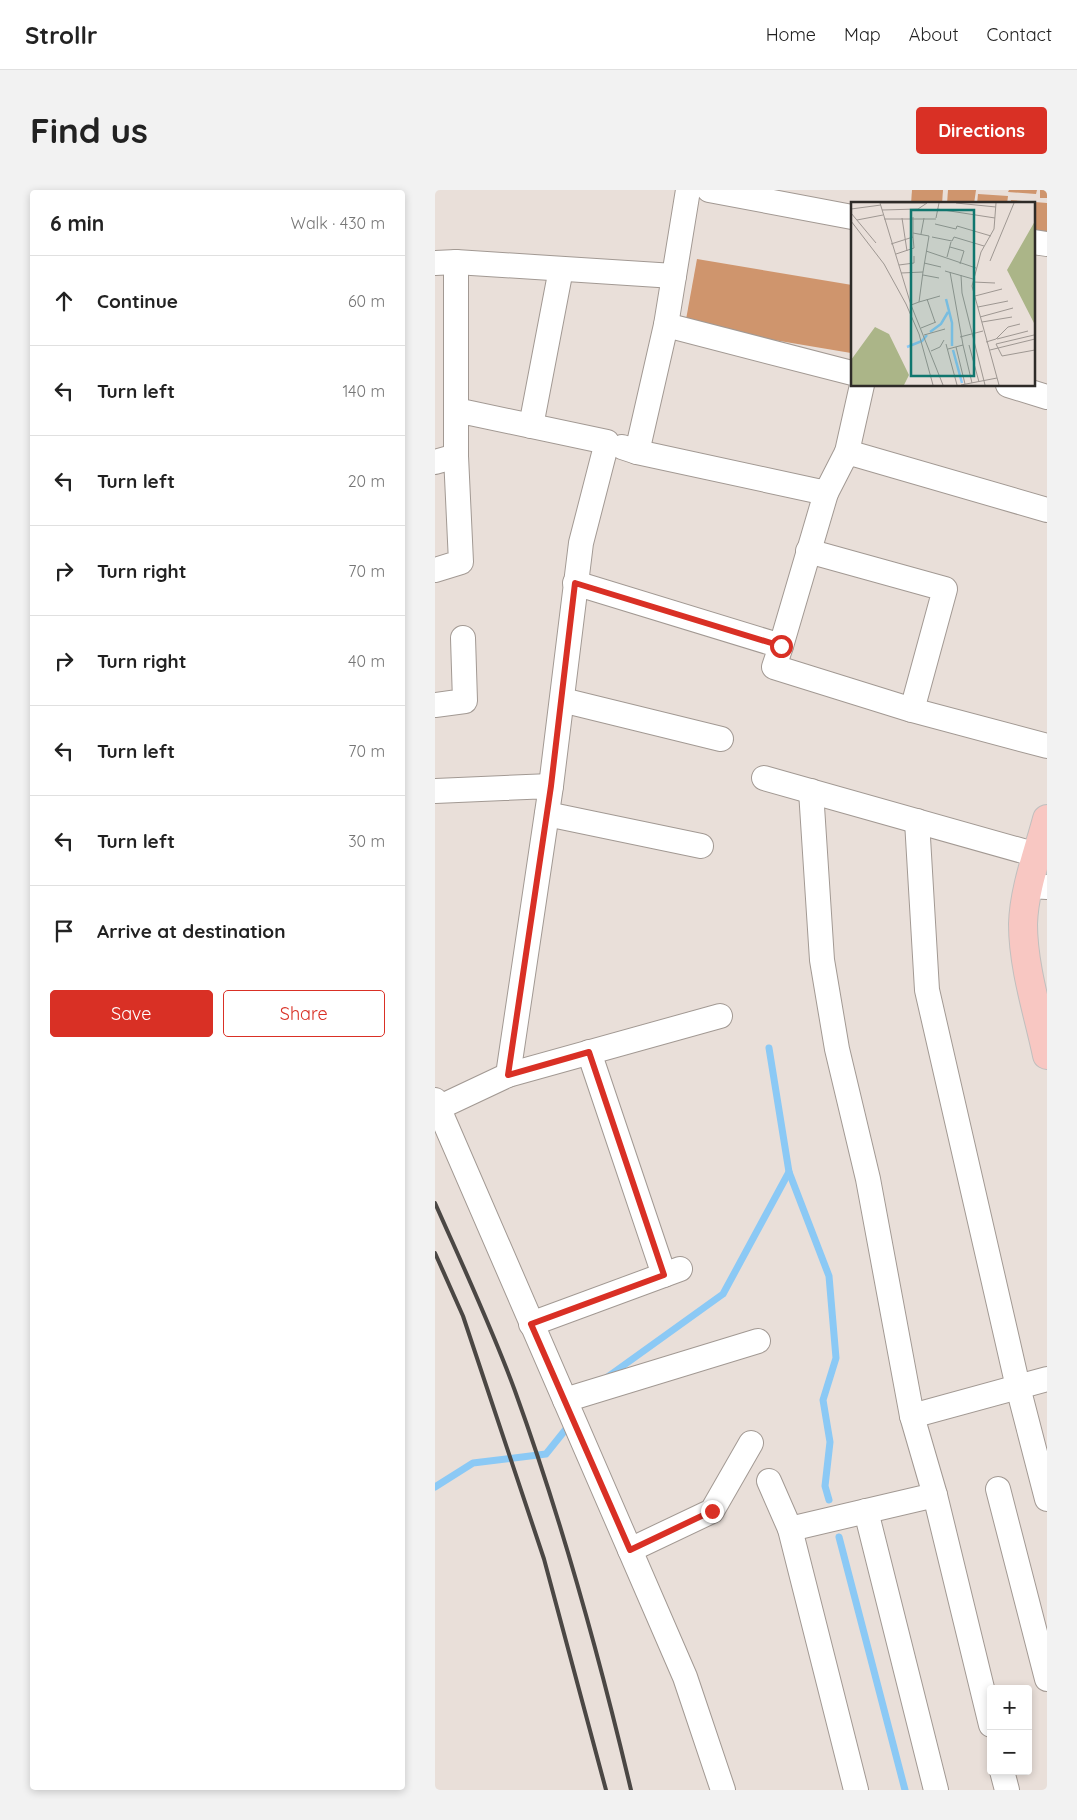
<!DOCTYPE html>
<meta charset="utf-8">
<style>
:root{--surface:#fff;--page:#f2f2f2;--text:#222;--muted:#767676;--line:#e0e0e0;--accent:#d93025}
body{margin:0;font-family:Quicksand,sans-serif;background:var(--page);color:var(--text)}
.controls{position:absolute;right:15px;bottom:15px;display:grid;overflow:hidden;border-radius:5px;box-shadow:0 2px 8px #0003}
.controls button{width:45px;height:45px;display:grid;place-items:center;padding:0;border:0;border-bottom:1px solid var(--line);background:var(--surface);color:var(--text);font:25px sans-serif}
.stop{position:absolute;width:15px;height:15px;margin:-11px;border:4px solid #d93025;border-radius:50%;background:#fff}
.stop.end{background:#d93025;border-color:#fff;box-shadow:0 1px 5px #0008}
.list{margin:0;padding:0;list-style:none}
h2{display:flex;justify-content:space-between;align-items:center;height:65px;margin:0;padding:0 20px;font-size:21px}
h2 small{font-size:16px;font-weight:400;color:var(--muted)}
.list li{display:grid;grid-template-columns:32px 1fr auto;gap:15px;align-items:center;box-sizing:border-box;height:90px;padding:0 20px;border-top:1px solid var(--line)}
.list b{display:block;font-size:19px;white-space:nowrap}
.list em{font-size:16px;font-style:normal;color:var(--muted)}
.actions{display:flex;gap:10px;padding:15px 20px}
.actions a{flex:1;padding:11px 0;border:1px solid var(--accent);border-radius:5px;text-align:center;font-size:18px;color:var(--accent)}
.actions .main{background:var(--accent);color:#fff}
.icon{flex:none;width:28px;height:28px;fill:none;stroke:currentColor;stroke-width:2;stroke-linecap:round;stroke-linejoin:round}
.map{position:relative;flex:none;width:612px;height:1600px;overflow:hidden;border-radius:5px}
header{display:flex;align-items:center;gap:30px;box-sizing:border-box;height:70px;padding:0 25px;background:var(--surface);border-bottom:1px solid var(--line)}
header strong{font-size:24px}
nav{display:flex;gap:28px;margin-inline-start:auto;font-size:18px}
.intro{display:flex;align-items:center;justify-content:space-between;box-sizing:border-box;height:120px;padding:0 30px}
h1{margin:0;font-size:35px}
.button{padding:12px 22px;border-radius:5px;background:var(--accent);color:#fff;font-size:18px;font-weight:700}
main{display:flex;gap:30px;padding:0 30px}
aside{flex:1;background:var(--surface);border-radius:5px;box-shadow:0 2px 8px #0003}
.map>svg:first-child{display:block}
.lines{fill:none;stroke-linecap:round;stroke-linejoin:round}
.stream{stroke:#8bc9f5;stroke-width:7}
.building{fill:#cf956d}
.minor-casing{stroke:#a29993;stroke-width:26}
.major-casing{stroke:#c0bfbe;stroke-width:30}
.minor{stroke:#fff;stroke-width:24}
.major{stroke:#f8c7c2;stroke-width:28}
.rail{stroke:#4b4744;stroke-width:4}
.route{stroke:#d93025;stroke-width:6}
.inset-river{fill:none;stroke:#8bc9f5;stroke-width:2.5}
.inset-road{fill:none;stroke:#9e9792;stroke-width:1}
.view{fill:#0f766e;fill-opacity:0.15;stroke:#0f766e;stroke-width:2.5}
.inset-edge{fill:none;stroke:#2e2b28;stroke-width:2.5}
</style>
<header>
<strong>Strollr</strong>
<nav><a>Home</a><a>Map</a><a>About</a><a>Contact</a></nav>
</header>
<div class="intro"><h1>Find us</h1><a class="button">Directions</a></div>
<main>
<aside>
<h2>6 min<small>Walk · 430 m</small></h2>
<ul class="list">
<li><svg class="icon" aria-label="ahead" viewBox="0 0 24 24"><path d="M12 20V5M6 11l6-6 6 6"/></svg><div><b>Continue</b></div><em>60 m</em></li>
<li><svg class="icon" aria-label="left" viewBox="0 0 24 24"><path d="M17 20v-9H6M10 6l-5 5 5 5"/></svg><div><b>Turn left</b></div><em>140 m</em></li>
<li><svg class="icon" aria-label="left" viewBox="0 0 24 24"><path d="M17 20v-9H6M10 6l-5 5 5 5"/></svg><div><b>Turn left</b></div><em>20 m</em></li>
<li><svg class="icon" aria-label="right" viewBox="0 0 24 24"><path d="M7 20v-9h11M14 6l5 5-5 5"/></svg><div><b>Turn right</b></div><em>70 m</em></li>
<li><svg class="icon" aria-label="right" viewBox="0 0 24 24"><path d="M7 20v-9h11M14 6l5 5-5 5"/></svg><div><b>Turn right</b></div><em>40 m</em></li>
<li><svg class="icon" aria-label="left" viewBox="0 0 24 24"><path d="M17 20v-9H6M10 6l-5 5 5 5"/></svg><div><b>Turn left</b></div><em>70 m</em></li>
<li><svg class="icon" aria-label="left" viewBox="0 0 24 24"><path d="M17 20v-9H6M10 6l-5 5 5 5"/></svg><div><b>Turn left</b></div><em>30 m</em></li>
<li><svg class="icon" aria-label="arrive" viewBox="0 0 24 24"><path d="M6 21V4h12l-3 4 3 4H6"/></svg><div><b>Arrive at destination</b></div></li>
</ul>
<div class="actions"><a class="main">Save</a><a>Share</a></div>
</aside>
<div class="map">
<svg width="612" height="1600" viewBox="0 0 612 1600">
<rect width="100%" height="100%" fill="#e9dfd9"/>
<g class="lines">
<g class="stream">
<polyline points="334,858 354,982 394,1086 401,1168 388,1210 395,1252 390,1296 394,1310"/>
<polyline points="171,1188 288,1104 354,982"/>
<polyline points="0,1297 38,1273 111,1264 135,1234"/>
<polyline points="404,1347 470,1600"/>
</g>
</g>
<g class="building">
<polygon points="477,0 508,0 507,14 476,14"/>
<polygon points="513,0 541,0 539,14 512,14"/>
<polygon points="574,0 602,0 601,4 573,2"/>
<rect x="605" y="0" width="7" height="8"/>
<polygon points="543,4 573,6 572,14 542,14"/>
<polygon points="576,10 612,13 612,47 598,46 598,14 575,14"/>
<polygon points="262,69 417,95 417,154 416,163 250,135"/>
</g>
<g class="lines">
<defs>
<g id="minor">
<polyline points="274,0 417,27"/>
<polyline points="598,52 612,54"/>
<polyline points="21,72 21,220"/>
<polyline points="0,73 21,72 239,86"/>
<polyline points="231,135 417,183"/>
<polyline points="573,195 612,207"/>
<polyline points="96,236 126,79"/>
<polyline points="187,257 202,262 231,135 253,0"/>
<polyline points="202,262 391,303 412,262 612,320"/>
<polyline points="412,262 427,195"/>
<polyline points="21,266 21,220 172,252 146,353 116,596"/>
<polyline points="0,272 21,266 26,372 0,380"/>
<polyline points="373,361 510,399 477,520"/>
<polyline points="140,393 346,456 339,477 477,520 612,556"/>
<polyline points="346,456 391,303"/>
<polyline points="127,510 286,549"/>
<polyline points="0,515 30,511 28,448"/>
<polyline points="329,588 602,665"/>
<polyline points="0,601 116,596 73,885 3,918"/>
<polyline points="112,624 266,656"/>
<polyline points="482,631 492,800 583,1197 612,1309"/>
<polyline points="594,696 612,697"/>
<polyline points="154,862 229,1085"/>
<polyline points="73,885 285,826"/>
<polyline points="0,910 250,1487 288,1600"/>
<polyline points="96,1134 245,1079"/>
<polyline points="130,1210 323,1151"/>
<polyline points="477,1226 612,1189"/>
<polyline points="334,1291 355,1339 421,1600"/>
<polyline points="563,1299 612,1489"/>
<polyline points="500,1305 556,1535"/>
<polyline points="431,1321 501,1600"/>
<polyline points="355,1339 500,1305 477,1226 433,989 402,859 387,770 376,601"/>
<polyline points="195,1360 277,1321 316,1253"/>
<polyline points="567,1581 572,1600"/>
</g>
<path id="major" d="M612,629C603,663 589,699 588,734C588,777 603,823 612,865"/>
</defs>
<use href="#minor" class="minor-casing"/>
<use href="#major" class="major-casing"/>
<use href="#minor" class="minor"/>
<use href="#major" class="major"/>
<g class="rail">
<path d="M0,1013C27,1074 57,1138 80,1201C127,1331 164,1465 196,1600"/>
<polyline points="0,1063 28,1126 109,1369 171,1600"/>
</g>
</g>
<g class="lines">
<polyline class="route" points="277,1321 195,1360 96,1134 229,1085 154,862 73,885 116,596 140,393 346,456"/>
</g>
<g transform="translate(416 12)">
<rect width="184" height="184" fill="#e9dfd9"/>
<path d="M184,19V123L156,68ZM24,125L38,132L58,173L53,183H0V158Z" fill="#abb588"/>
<path class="inset-river" d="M95,97L101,121V144M79,130L90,122L97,110M56,145L71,139L76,133M102,148L111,181"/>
<path class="inset-road" d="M29,1L60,103L92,183M29,1H76M105,1L145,5M145,1L143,27L130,50L121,84L148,183M0,7L30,3M86,7L144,16M31,8L67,7L76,1M0,11L25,41M62,15V31M51,16L56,49M85,16L88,1M33,17H85M6,18L32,13M0,19L33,62L55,102L68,132L82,183M84,22L105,27L106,24L140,34M70,32L73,16M62,35V31L78,34L72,70M81,35L101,39L103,35L133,44M40,42L62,35L63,46L45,52M99,45L113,49L109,62M75,49L125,66M96,55L100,40M139,59L163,1M73,61L90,65M48,63L63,61V54M94,69L122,77M50,71L72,70L68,100L60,103M72,73L88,76M110,73L111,91L134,183M122,80L144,81M124,94L151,87M76,97L84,120M68,100L89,94M127,105L157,99M129,115L162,106M131,120L161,115M70,126L85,120M73,133L94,127M183,133L145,142L151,154L184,148M109,135L132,129M146,137L177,129M135,140L145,137L157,125L169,122M95,142L106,183M112,143L121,181M118,143L128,180M105,145L114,182M97,147L112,143L99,70M139,148L184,137M80,149L89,145L93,138M110,183L146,176"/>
<path class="view" d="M60,8H123V174H60Z"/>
<rect width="184" height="184" class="inset-edge"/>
</g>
</svg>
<div class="controls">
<button>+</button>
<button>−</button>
</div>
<div class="stop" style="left:346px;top:456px"></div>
<div class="stop end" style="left:277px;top:1321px"></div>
</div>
</main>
